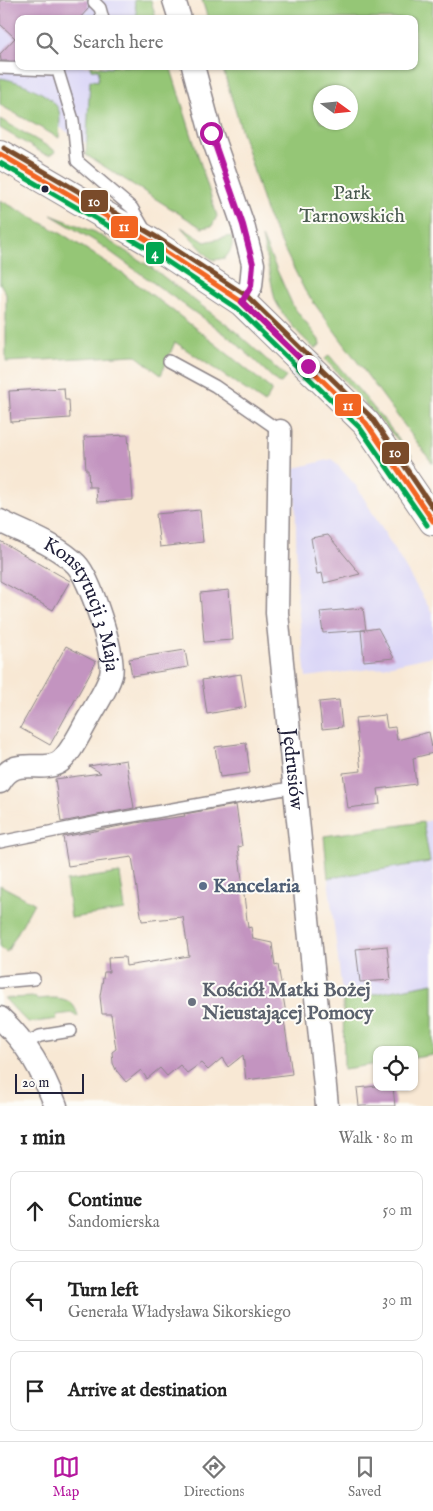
<!DOCTYPE html>
<meta charset="utf-8">
<style>
:root{--surface:#fff;--page:#f2f2f2;--text:#222;--muted:#767676;--line:#e0e0e0;--accent:#b5179e}
body{margin:0;font-family:"IM FELL English",serif;background:var(--page);color:var(--text)}
.controls{position:absolute;right:15px;bottom:15px;display:grid;overflow:hidden;border-radius:10px;box-shadow:0 1px 4px #0004}
.controls button{width:45px;height:45px;display:grid;place-items:center;padding:0;border:0;border-bottom:1px solid var(--line);background:var(--surface);color:var(--text);font:25px sans-serif}
.compass{position:absolute;left:313px;top:85px;width:45px;height:45px;border-radius:50%;background:var(--surface);box-shadow:0 1px 4px #0004;rotate:105deg}
.scale{position:absolute;left:15px;bottom:12px;width:69px;box-sizing:border-box;padding-left:5px;border:2px solid #22223b;border-top:0;font-size:14px;line-height:18px;white-space:nowrap;color:#22223b;-webkit-text-stroke:4px #fdfcf7;paint-order:stroke}
.stop{position:absolute;width:15px;height:15px;margin:-11px;border:4px solid #b5179e;border-radius:50%;background:#fff}
.stop.end{background:#b5179e;border-color:#fff;box-shadow:0 1px 5px #0008}
.list{margin:0;padding:0;list-style:none}
h2{display:flex;justify-content:space-between;align-items:center;height:65px;margin:0;padding:0 20px;font-size:21px}
h2 small{font-size:16px;font-weight:400;color:var(--muted)}
.list li{display:grid;grid-template-columns:32px 1fr auto;gap:15px;align-items:center;box-sizing:border-box;height:80px;margin:0 10px 10px;padding:0 10px;border:1px solid var(--line);border-radius:10px}
.list b{display:block;font-size:19px;white-space:nowrap}
.list p{margin:0;font-size:16px;white-space:nowrap;color:var(--muted)}
.list em{font-size:16px;font-style:normal;color:var(--muted)}
.icon{flex:none;width:28px;height:28px;fill:none;stroke:currentColor;stroke-width:2;stroke-linecap:round;stroke-linejoin:round}
.map{position:relative;flex:none;width:433px;height:1106px;overflow:hidden}
.search{position:absolute;background:var(--surface);box-shadow:0 1px 4px #0004;left:15px;right:15px;top:15px;height:55px;display:flex;align-items:center;gap:12px;box-sizing:border-box;padding:0 18px;border-radius:10px;color:var(--muted);font-size:19px}
.sheet{height:335px;background:var(--surface)}
nav{display:flex;justify-content:space-around;align-items:center;box-sizing:border-box;height:70px;border-top:1px solid var(--line);background:var(--surface);font-size:14px;color:var(--muted)}
nav a{display:grid;justify-items:center;gap:2px}
nav .on{color:var(--accent)}
.map>svg:first-child{display:block}
.built{fill:#dad6f7}
.green{fill:#95c676;stroke:#5c7458;fill-rule:evenodd}
.building{fill:#c394c0}
.lines{fill:none;stroke-linecap:round;stroke-linejoin:round}
.lane-casing{stroke:#8d8588;stroke-width:14}
.street-casing{stroke:#8d8588;stroke-width:25}
.secondary-casing{stroke:#8d8588;stroke-width:30}
.lane{stroke:#fff;stroke-width:11}
.street{stroke:#fff;stroke-width:22}
.secondary{stroke:#fff;stroke-width:28}
.bus-1-casing{stroke:#fdfcf7;stroke-width:9}
.bus-2-casing{stroke:#fdfcf7;stroke-width:9}
.bus-3-casing{stroke:#fdfcf7;stroke-width:9}
.bus-1{stroke:#f26522;stroke-width:5}
.bus-2{stroke:#00a651;stroke-width:5}
.bus-3{stroke:#7a4b2a;stroke-width:5}
.route{stroke:#b5179e;stroke-width:6}
.bus-dot{fill:#22223b;stroke:#fdfcf7;stroke-width:2}
.service-dot{fill:#5c6f8a;stroke:#fdfcf7;stroke-width:2}
.worship-dot{fill:#6b7280;stroke:#fdfcf7;stroke-width:2}
.labels{text-anchor:middle;dominant-baseline:central;stroke-width:4;stroke-linejoin:round;paint-order:stroke}
.park-label{font-size:20px;fill:#4a5b50;stroke:#fdfcf7}
.street-label{font-size:20px;fill:#22223b;stroke:#fdfcf7}
.service-label{font-size:20px;font-weight:bold;fill:#4e5e75;stroke:#fdfcf7;text-anchor:start}
.worship-label{font-size:20px;font-weight:bold;fill:#5b616d;stroke:#fdfcf7;text-anchor:start}
.line-badge{stroke:#fdfcf7;stroke-width:2}
.badge-label{font-size:14px;text-anchor:middle;font-weight:bold;fill:#fff}
</style>
<div class="map">
<svg width="433" height="1106" viewBox="0 0 433 1106">
<rect width="100%" height="100%" fill="#fdfcf7"/>
<filter id="ink" filterUnits="userSpaceOnUse"><feTurbulence type="fractalNoise" baseFrequency=".02" numOctaves="2"/><feDisplacementMap in="SourceGraphic" scale="10" xChannelSelector="R" yChannelSelector="G"/><feConvolveMatrix kernelMatrix="1 2 1 2 8 2 1 2 1" color-interpolation-filters="sRGB"/></filter>
<filter id="wash" filterUnits="userSpaceOnUse"><feTurbulence type="fractalNoise" baseFrequency=".0096" numOctaves="4" result="noise"/><feDisplacementMap in="SourceGraphic" scale="20" xChannelSelector="R" yChannelSelector="G"/><feGaussianBlur stdDeviation="1.12" result="paint"/><feColorMatrix in="noise" values="0 0 0 0 0 0 0 0 0 0 0 0 0 0 0 0 0 1.4 0 .05"/><feComposite in="paint" operator="in"/></filter>
<g filter="url(#wash)">
<rect width="100%" height="100%" fill="#f8e8d4"/>
<g class="built">
<polygon points="0,0 151,0 156,19 19,19 19,66 169,66 190,205 0,92"/>
<polygon points="332,459 357,487 433,614 433,656 378,668 306,677 297,596 295,468"/>
<polygon points="433,820 433,983 343,1000 328,878 429,862 423,822"/>
</g>
<g class="green">
<polygon points="134,0 151,0 156,19 125,19 137,16"/>
<path d="M202,0H433V464L305,291L267,215L222,66H414V19H208ZM320,92H350V122H320Z"/>
<polygon points="91,66 111,68 112,66 170,66 217,216 212,226 202,228 86,155 90,80 98,81 99,70 91,69"/>
<path d="M0,78C16,80 54,94 59,111C61,119 59,130 59,138L0,105Z"/>
<polygon points="0,119 54,150 55,152 50,155 44,154 0,128"/>
<path d="M0,200C22,212 45,224 67,237C140,282 206,336 272,390L265,403L175,342L161,375L135,355L6,362V294L0,283Z"/>
<polygon points="51,215 95,232 152,268 236,332 286,377 281,383 277,382 233,340 98,243"/>
<path d="M181,227L205,242L231,236C234,245 231,251 225,258L214,260L210,258Z"/>
<path d="M262,237L293,306L319,340L320,345L315,349C299,334 285,320 275,300Z"/>
<polygon points="329,355 384,420 412,456 325,359"/>
<polygon points="423,822 430,862 328,878 324,836"/>
<polygon points="120,873 125,910 71,918 66,881"/>
<polygon points="0,885 34,903 7,952 0,948"/>
<polygon points="433,983 433,1055 414,1058 414,1050 377,1050 377,1064 344,1069 343,1000"/>
<path d="M36,997V999C54,998 73,994 78,1016H75L74,1013L56,1015L57,1019L28,1023L4,998Z"/>
</g>
<g id="blocks">
<g class="building">
<polygon points="0,0 87,0 89,8 79,19 19,19 19,61 1,61 0,54 15,38 0,24"/>
<polygon points="64,388 65,400 69,400 70,418 11,422 9,391"/>
<polygon points="128,435 133,500 97,502 96,487 89,487 88,470 86,470 84,437"/>
<polygon points="200,510 203,542 160,547 156,514"/>
<polygon points="328,535 360,574 324,583 322,573 317,574 311,538"/>
<polygon points="0,541 70,581 53,610 0,581"/>
<polygon points="229,590 233,640 204,642 200,593"/>
<polygon points="363,608 366,630 378,628 394,658 364,661 361,630 365,630 323,633 320,612"/>
<polygon points="66,646 96,662 50,745 20,728"/>
<polygon points="185,650 188,667 132,676 129,659"/>
<polygon points="241,674 246,707 207,714 202,680"/>
<polygon points="339,700 342,727 322,729 319,702"/>
<polygon points="385,715 387,728 395,727 397,740 429,732 433,753 413,758 416,784 378,789 380,804 348,808 343,773 361,771 355,718"/>
<polygon points="246,743 250,773 220,777 215,747"/>
<polygon points="126,760 134,808 61,822 55,779 101,773 89,766"/>
<polygon points="236,805 242,846 238,847 248,928 251,927 253,939 272,943 275,966 278,965 287,1020 284,1020 292,1074 246,1080 243,1055 228,1067 222,1058 208,1070 201,1063 187,1073 180,1065 167,1076 160,1068 147,1079 141,1070 126,1082 116,1070 113,1063 112,1052 116,1049 111,1014 102,1014 100,996 104,972 109,972 108,958 125,957 126,966 189,956 183,917 142,921 132,857 68,866 63,837 136,823 185,816 184,814"/>
<polygon points="387,946 391,980 360,982 356,949"/>
<polygon points="377,1086 377,1087 393,1087 395,1106 359,1106 357,1088"/>
</g>
</g>
</g>
<g filter="url(#ink)">
<use href="#blocks" fill-opacity="0" stroke="#8d8588" stroke-width="1"/>
<g class="lines">
<defs>
<g id="lane">
<polyline points="94,2 100,8 103,19"/>
<polyline points="0,68 52,70 59,66"/>
<polyline points="57,68 73,120 77,161 132,208 146,232"/>
<polyline points="169,361 215,386 280,431"/>
<polyline points="0,842 99,822 296,787"/>
<polyline points="0,982 34,979"/>
<polyline points="24,1044 40,1036 71,1031"/>
</g>
<g id="street">
<polyline points="174,0 180,19"/>
<polyline points="193,66 211,133 243,225 253,264 251,286 242,302"/>
<path id="s1" d="M280,431L277,613L327,1106"/>
<path id="s2" d="M0,521C25,534 56,544 76,564C90,578 116,656 111,675C107,689 97,703 90,716C82,728 71,755 58,763C39,773 15,755 0,782"/>
<path d="M0,1018C28,1044 42,1070 56,1106"/>
</g>
<polyline id="secondary" points="0,154 154,244 242,302 366,423 433,521"/>
</defs>
<use href="#lane" class="lane-casing"/>
<use href="#street" class="street-casing"/>
<use href="#secondary" class="secondary-casing"/>
<use href="#lane" class="lane"/>
<use href="#street" class="street"/>
<use href="#secondary" class="secondary"/>
<defs>
<polyline id="bus-1" points="0,154 154,244 242,302 366,423 433,521"/>
<polyline id="bus-2" points="0,163 150,250 237,308 360,428 427,525"/>
<polyline id="bus-3" points="4,148 158,238 247,296 372,418 433,508"/>
</defs>
<use href="#bus-1" class="bus-1-casing"/>
<use href="#bus-2" class="bus-2-casing"/>
<use href="#bus-3" class="bus-3-casing"/>
<use href="#bus-1" class="bus-1"/>
<use href="#bus-2" class="bus-2"/>
<use href="#bus-3" class="bus-3"/>
</g>
</g>
<g class="lines" filter="url(#ink)">
<polyline class="route" points="211,133 243,225 253,264 251,286 242,302 308,366"/>
</g>
<circle class="bus-dot" cx="45" cy="189" r="4.5"/>
<circle class="service-dot" cx="203" cy="886" r="5"/>
<circle class="worship-dot" cx="192" cy="1002" r="5"/>
<g class="labels">
<g class="park-label">
<text x="352" y="193">Park<tspan x="352" dy="23">Tarnowskich</tspan></text>
</g>
<g class="street-label">
<text stroke="none"><textPath href="#s2" startOffset="126">Konstytucji 3 Maja</textPath></text>
<text stroke="none"><textPath href="#s1" startOffset="339">Jędrusiów</textPath></text>
</g>
<g class="service-label">
<text x="213" y="886">Kancelaria</text>
</g>
<g class="worship-label">
<text x="202" y="990">Kościół Matki Bożej<tspan x="202" dy="23">Nieustającej Pomocy</tspan></text>
</g>
</g>
<g class="line-badge">
<rect x="80" y="189" width="29" height="24" rx="5" fill="#7a4b2a"/>
<rect x="110" y="215" width="29" height="24" rx="5" fill="#f26522"/>
<rect x="145" y="241" width="20" height="24" rx="5" fill="#00a651"/>
<rect x="334" y="393" width="28" height="24" rx="5" fill="#f26522"/>
<rect x="381" y="441" width="29" height="24" rx="5" fill="#7a4b2a"/>
</g>
<g class="badge-label">
<text x="94" y="206">10</text>
<text x="124" y="231">11</text>
<text x="155" y="258">4</text>
<text x="348" y="410">11</text>
<text x="395" y="457">10</text>
</g>
</svg>
<div class="controls">
<button><svg class="icon" aria-label="locate" viewBox="0 0 24 24"><circle cx="12" cy="12" r="6"/><path d="M12 2v4M12 18v4M2 12h4M18 12h4"/></svg></button>
</div>
<svg class="compass" viewBox="-18 -18 36 36"><path d="M0-13l5 13h-10z" fill="#e53935"/><path d="M0 13l5-13h-10z" fill="#767676"/></svg>
<div class="scale">20 m</div>
<div class="stop" style="left:211px;top:133px"></div>
<div class="stop end" style="left:308px;top:366px"></div>
<div class="search"><svg class="icon" aria-label="search" viewBox="0 0 24 24"><circle cx="10" cy="10" r="6"/><path d="M15 15l6 6"/></svg>Search here</div>
</div>
<section class="sheet">
<h2>1 min<small>Walk · 80 m</small></h2>
<ul class="list">
<li><svg class="icon" aria-label="ahead" viewBox="0 0 24 24"><path d="M12 20V5M6 11l6-6 6 6"/></svg><div><b>Continue</b><p>Sandomierska</p></div><em>50 m</em></li>
<li><svg class="icon" aria-label="left" viewBox="0 0 24 24"><path d="M17 20v-9H6M10 6l-5 5 5 5"/></svg><div><b>Turn left</b><p>Generała Władysława Sikorskiego</p></div><em>30 m</em></li>
<li><svg class="icon" aria-label="arrive" viewBox="0 0 24 24"><path d="M6 21V4h12l-3 4 3 4H6"/></svg><div><b>Arrive at destination</b></div></li>
</ul>
</section>
<nav>
<a class="on"><svg class="icon" aria-label="map" viewBox="0 0 24 24"><path d="M3 6l6-2 6 2 6-2v14l-6 2-6-2-6 2zM9 4v14M15 6v14"/></svg>Map</a>
<a><svg class="icon" aria-label="directions" viewBox="0 0 24 24"><path d="M12 3l9 9-9 9-9-9zM9 14v-3h6M13 9l2 2-2 2"/></svg>Directions</a>
<a><svg class="icon" aria-label="saved" viewBox="0 0 24 24"><path d="M7 4h10v16l-5-4-5 4z"/></svg>Saved</a>
</nav>
